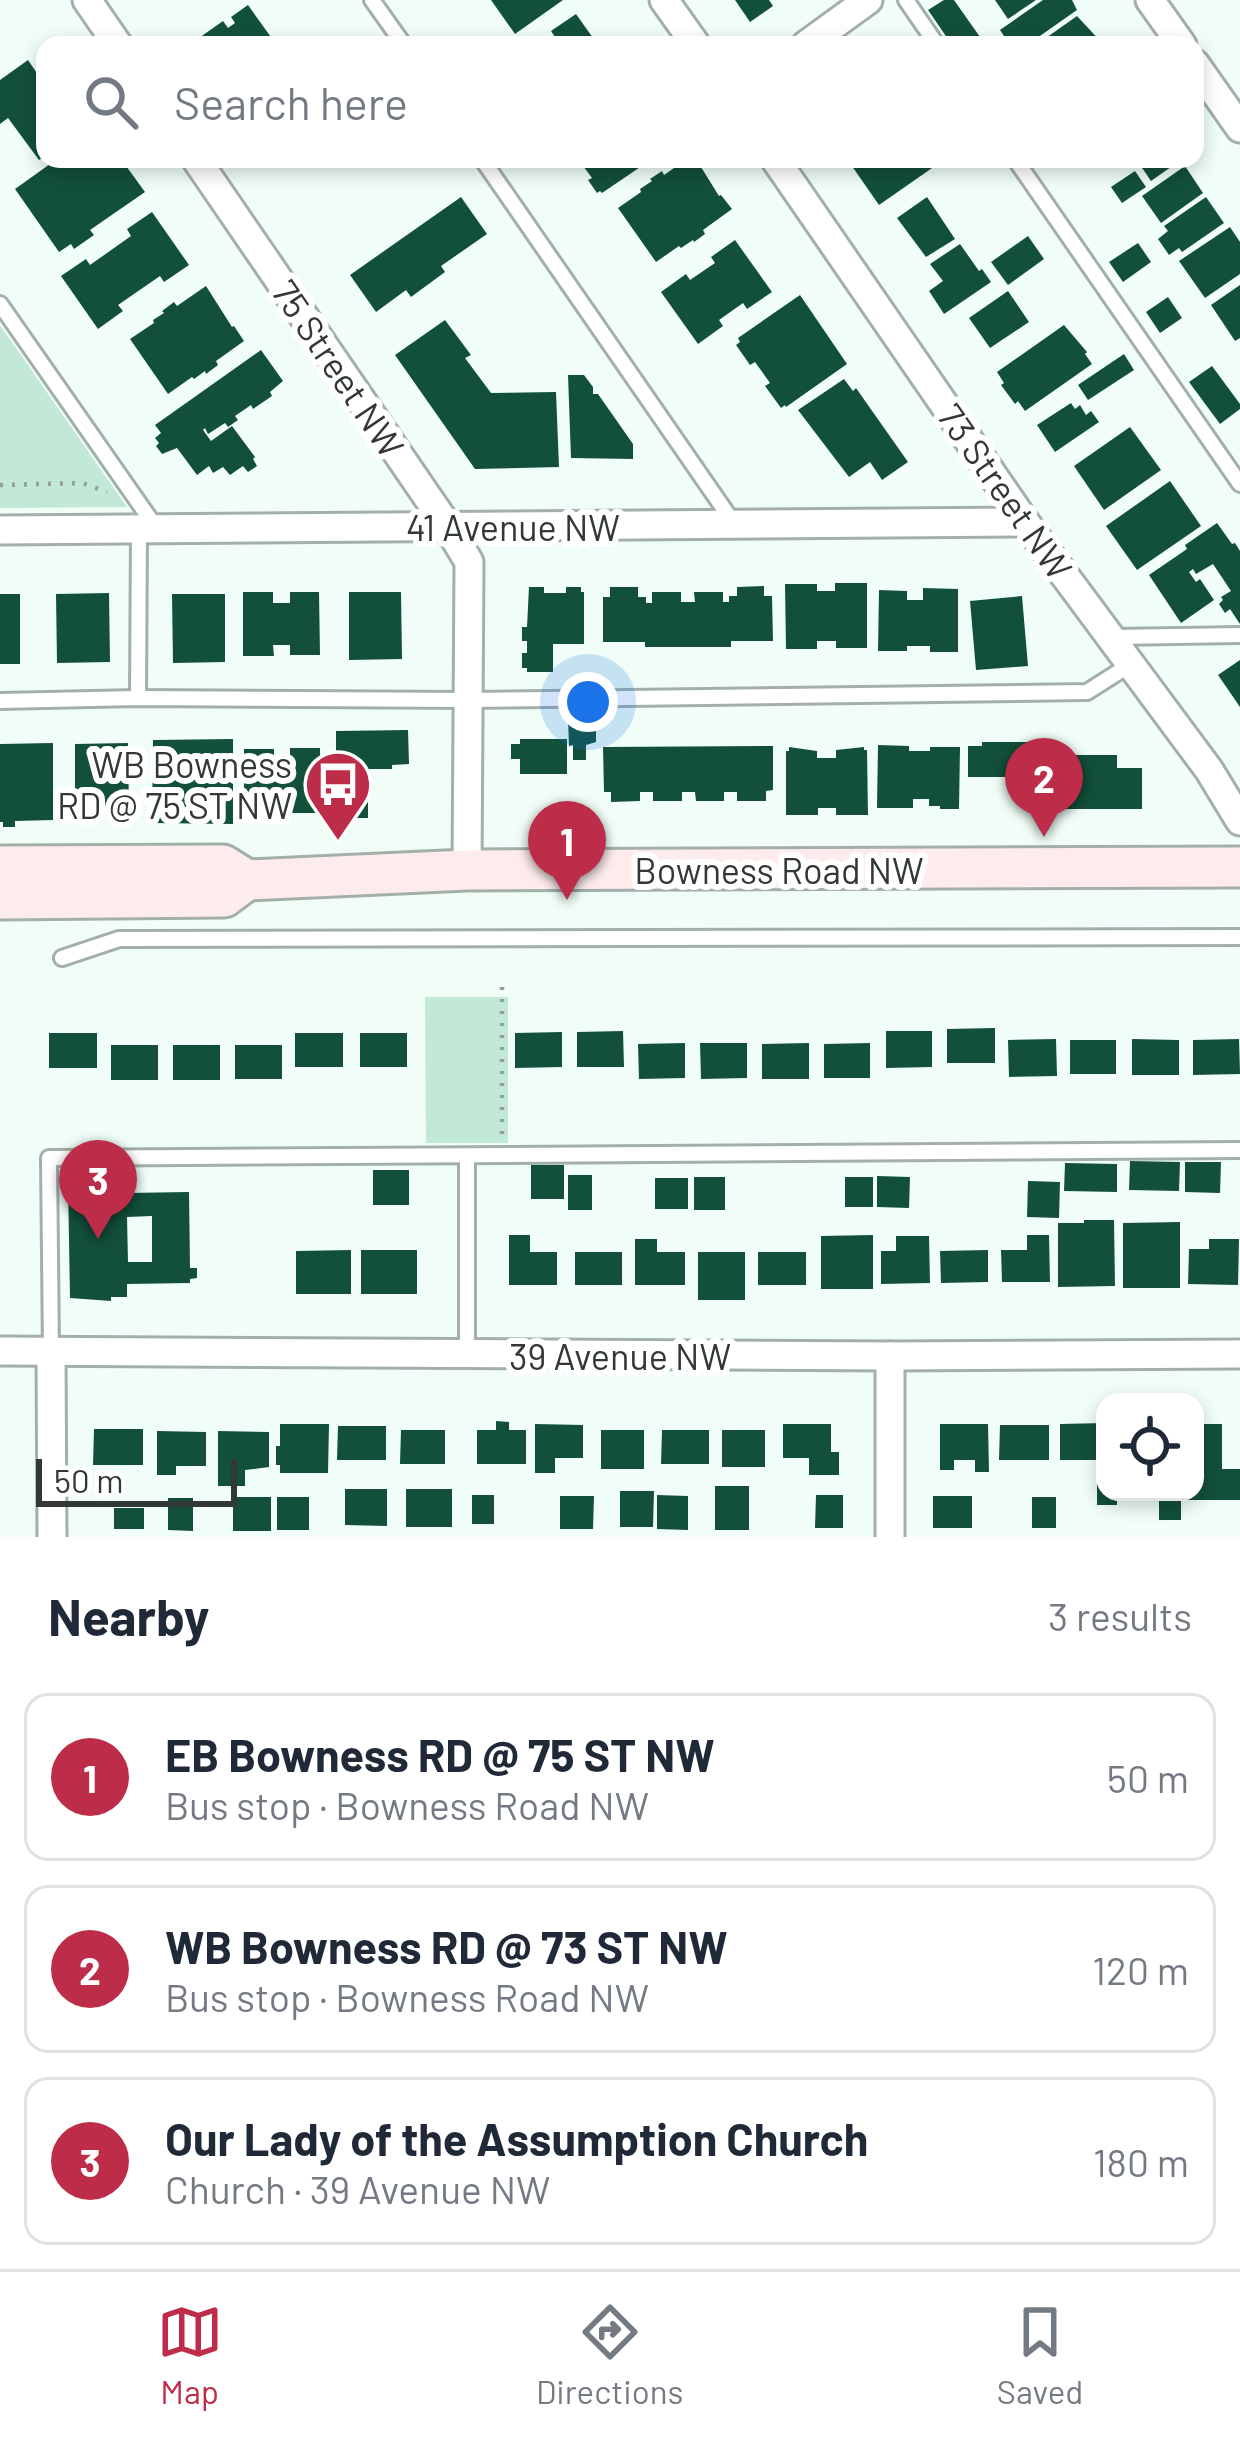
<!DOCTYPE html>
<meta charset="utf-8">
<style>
:root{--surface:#fff;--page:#f2f2f3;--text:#1f2937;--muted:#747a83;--line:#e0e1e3;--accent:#bd2c49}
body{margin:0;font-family:Barlow,sans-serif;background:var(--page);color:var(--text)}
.controls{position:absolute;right:36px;bottom:36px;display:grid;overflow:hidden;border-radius:24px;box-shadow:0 6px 18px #0003}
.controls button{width:108px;height:108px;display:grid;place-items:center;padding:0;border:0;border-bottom:3px solid var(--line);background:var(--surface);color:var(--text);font:60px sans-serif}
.scale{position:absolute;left:36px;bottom:30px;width:201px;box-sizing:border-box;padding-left:12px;border:6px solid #323835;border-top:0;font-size:33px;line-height:42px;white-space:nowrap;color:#323835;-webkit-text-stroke:9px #fff;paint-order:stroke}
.you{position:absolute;left:588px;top:702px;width:42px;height:42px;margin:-30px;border:9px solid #fff;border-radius:50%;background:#1a73e8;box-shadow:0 0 0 18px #1a73e833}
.badge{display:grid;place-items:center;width:78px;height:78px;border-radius:50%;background:var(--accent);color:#fff;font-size:39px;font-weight:700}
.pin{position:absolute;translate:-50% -99px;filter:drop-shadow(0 3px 6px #0008)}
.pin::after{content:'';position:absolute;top:63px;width:42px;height:36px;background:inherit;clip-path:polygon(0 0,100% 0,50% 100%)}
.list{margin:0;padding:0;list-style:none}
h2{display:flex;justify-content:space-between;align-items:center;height:156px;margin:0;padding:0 48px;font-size:51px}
h2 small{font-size:39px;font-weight:400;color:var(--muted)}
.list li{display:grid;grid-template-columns:78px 1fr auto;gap:36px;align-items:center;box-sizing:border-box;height:168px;margin:0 24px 24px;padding:0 24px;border:3px solid var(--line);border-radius:24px}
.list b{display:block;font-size:45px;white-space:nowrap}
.list p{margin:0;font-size:39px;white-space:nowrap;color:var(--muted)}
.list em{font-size:39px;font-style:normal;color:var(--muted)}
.icon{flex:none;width:66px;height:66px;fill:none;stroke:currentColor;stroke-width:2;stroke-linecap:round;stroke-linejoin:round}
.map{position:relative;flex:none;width:1240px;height:1537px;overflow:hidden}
.search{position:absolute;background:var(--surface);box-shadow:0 6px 18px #0003;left:36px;right:36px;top:36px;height:132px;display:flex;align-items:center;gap:30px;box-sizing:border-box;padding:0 42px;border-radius:24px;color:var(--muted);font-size:45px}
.sheet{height:732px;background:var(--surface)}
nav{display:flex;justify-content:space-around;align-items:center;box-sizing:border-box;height:168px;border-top:3px solid var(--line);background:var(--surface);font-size:33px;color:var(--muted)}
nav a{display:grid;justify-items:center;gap:6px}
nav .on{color:var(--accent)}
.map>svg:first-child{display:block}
.green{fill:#c2e9d6}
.building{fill:#12503a;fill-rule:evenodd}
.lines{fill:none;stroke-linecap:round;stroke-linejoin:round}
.lane-casing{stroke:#a3b0aa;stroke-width:20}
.street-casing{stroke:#a3b0aa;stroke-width:33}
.secondary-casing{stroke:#a3b0aa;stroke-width:45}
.path{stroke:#96a09b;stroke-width:4.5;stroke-dasharray:3 9;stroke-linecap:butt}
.lane{stroke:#fff;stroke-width:14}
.street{stroke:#fff;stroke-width:27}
.secondary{stroke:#feeced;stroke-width:39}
.labels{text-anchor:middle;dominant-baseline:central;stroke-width:12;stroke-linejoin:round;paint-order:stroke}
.street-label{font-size:36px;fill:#323835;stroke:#fff}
.poi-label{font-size:36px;fill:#323835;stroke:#fff;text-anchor:end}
</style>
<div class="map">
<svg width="1240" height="1537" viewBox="0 0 1240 1537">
<rect width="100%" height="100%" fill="#f0fef7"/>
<g class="green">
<polygon points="0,325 127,507 0,508"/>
<polygon points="425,997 508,997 508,1143 426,1143"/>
</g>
<g class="building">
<polygon points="491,0 563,0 515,34"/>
<polygon points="735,0 769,0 773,6 750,22"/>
<polygon points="944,0 954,0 980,37 967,45 952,45 928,10"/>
<polygon points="995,0 1036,0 1008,19"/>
<polygon points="1043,0 1072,0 1077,10 1027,45 1010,45 1000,30"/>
<polygon points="248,5 273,40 267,45 189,45 223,21 228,28 235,23 231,17"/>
<polygon points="576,14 598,45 544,45 555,37 551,31"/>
<polygon points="1077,16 1104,45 1036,45"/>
<polygon points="28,60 45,85 45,156 39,160 8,118 0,124 0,80"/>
<polygon points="57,159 121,159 145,192 90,230 94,235 74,249 71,244 59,252 15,189"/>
<polygon points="578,159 652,159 602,193 600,191 597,193 588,180 592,178"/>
<polygon points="687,159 696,159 719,196 721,195 732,209 703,230 705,234 694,242 693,240 681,248 679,246 656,262 618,208 641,192 640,189 652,181 650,179 662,171 664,175"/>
<polygon points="847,159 945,159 879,205"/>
<polygon points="1136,159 1176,159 1178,162 1151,181"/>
<polygon points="1185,166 1203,193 1161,223 1142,196"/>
<polygon points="1135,171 1146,187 1122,203 1111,187"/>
<polygon points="461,197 487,234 441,266 445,272 411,297 406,290 376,312 350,275"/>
<polygon points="927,197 955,239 926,257 897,218"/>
<polygon points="1206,197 1224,223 1182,252 1179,248 1169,255 1158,239 1168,231 1164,226"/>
<polygon points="152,212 189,265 164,282 160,276 118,305 123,311 98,329 61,276 86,259 90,265 131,236 127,229"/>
<polygon points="1230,227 1240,242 1240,274 1205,298 1179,261"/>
<polygon points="1028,236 1044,259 1008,285 991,262"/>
<polygon points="735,240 772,292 747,309 743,303 719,320 723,326 698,344 661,292 686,274 690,280 715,263 711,257"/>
<polygon points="1138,243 1151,262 1123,282 1109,262"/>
<polygon points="960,244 979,271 982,269 991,282 944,314 929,291 943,281 930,264"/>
<polygon points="1240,285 1240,338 1235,341 1211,305"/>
<polygon points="206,286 232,327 234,326 244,341 216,361 218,365 206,374 205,371 194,379 192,377 168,394 130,339 154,323 153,320 164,313 162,311 174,302 177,306"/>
<polygon points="1008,291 1029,322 990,348 969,318"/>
<polygon points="800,295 847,364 786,407 785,405 781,408 765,386 770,383 755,362 750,365 736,345 740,342 738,338"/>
<polygon points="1168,297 1182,318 1160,333 1146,312"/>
<polygon points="445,320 471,355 465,358 491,393 556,392 559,467 475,469 395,355"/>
<polygon points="1064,325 1087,352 1085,354 1092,364 1025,411 1018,401 1015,404 1001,385 1004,383 997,372"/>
<polygon points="261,350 283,381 270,392 272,396 253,409 251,405 235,416 238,420 228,427 225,423 208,434 205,428 203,430 211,441 232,426 255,457 253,459 257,466 248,472 243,466 230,475 223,467 213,473 209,466 197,475 177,448 162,454 156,446 159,443 155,438 161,433 155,425"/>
<polygon points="1124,354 1134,370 1088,400 1078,385"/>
<polygon points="1212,366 1240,404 1240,409 1220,424 1189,382"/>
<polygon points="568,375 584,375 593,387 593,394 598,394 633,444 633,459 571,458"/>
<polygon points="844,379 853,391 856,388 908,462 882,480 870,462 849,477 798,410"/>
<polygon points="1071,403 1075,409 1080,405 1086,415 1091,411 1099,422 1055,452 1037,425"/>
<polygon points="1130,427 1161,470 1104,510 1074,466"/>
<polygon points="1170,481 1201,526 1137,570 1106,526"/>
<polygon points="1217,523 1232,544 1235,543 1240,551 1240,624 1230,609 1225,613 1219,604 1223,600 1221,597 1231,591 1213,564 1196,574 1193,569 1189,572 1196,582 1200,579 1214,600 1181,623 1149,575 1187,549 1185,545"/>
<polygon points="835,583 867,583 867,648 836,648 836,641 817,641 817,649 786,649 785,584 817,584 817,591 835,591"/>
<polygon points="764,586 764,596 772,596 773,641 731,641 731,647 645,647 645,642 603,642 603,597 610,597 610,587 638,587 638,597 646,597 646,603 652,603 652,592 681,592 681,602 695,602 694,592 723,592 723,602 729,602 729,596 737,596 737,587"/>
<polygon points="529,587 544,587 544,593 566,593 566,587 581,587 581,592 584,592 584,644 553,644 553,672 527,672 527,668 522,668 522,653 527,653 527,641 522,641 522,627 527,627"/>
<polygon points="923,588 958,589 958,652 930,652 930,646 907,646 907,651 878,651 879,590 907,591 907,600 923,600"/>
<polygon points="243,592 273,592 273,603 290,603 290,592 319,592 320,655 290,655 290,645 273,645 274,656 243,656"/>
<polygon points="349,592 401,592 402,659 349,660"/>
<polygon points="109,593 110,662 57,663 56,594"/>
<rect x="0" y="594" width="20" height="70"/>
<polygon points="172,594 225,594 225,662 173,663"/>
<polygon points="1022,596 1028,666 976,670 970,601"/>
<polygon points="1240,660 1240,707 1218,675"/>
<polygon points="568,719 596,721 596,742 586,745 586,760 573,760 573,745 569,746"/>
<polygon points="408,730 409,764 392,765 392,769 363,769 363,776 336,776 336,731"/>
<polygon points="233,739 233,824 152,823 153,740"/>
<polygon points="520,739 567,739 567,774 520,774 520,759 511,759 511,744 520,744"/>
<polygon points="982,742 1034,742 1035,777 968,777 968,746 982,746"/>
<polygon points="53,743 53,820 15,821 15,827 3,827 3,822 0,822 0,744"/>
<polygon points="128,743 129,812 75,813 75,744"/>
<polygon points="878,745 909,746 909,751 930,751 930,747 960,747 959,809 940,809 940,806 929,806 929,799 913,799 913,808 877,808"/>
<polygon points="773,746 773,790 766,791 766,801 737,801 737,792 724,792 724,801 696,801 695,792 682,792 682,801 653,801 653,792 640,792 640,801 611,802 611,792 604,792 603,747"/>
<polygon points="789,747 817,751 817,758 836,758 836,750 864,747 864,750 867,750 868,815 836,815 836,808 818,808 818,815 786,815 786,751 789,751"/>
<polygon points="290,748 320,748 321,813 290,813 290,802 274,802 274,813 244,813 244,749 274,749 274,760 290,760"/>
<polygon points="1040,755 1117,755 1117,768 1142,768 1142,809 1040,809"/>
<rect x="333" y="785" width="35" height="33"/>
<polygon points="995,1028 995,1063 947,1063 947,1029"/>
<polygon points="623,1031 624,1067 577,1067 577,1032"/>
<polygon points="886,1031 932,1031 932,1067 886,1068"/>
<polygon points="562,1032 562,1067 515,1068 515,1033"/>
<rect x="49" y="1033" width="48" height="35"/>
<rect x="295" y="1033" width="48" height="34"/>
<rect x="360" y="1033" width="47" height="34"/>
<polygon points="1056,1039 1057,1076 1009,1077 1008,1040"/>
<polygon points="1132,1039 1179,1040 1179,1075 1132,1075"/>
<polygon points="1239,1039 1240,1074 1193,1075 1193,1040"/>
<rect x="1070" y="1040" width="46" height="34"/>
<polygon points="685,1043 685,1078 639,1079 638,1044"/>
<polygon points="700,1043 747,1043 747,1078 701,1079"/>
<polygon points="809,1043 809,1079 762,1079 762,1044"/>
<polygon points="870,1043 870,1078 824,1078 824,1044"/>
<rect x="111" y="1045" width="47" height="35"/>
<rect x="173" y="1045" width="47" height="35"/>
<rect x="235" y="1045" width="47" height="34"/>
<polygon points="1130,1161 1180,1162 1179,1191 1129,1190"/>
<polygon points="1185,1162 1221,1162 1220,1193 1185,1192"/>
<polygon points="1065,1163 1117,1164 1117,1192 1064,1191"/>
<rect x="531" y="1165" width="33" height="34"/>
<rect x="373" y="1170" width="36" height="35"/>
<rect x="568" y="1175" width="24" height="35"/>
<polygon points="877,1176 910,1177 909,1208 877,1207"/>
<rect x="694" y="1177" width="31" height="33"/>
<rect x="845" y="1177" width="28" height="30"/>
<rect x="655" y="1178" width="33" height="31"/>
<polygon points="1028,1181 1060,1182 1059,1218 1027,1217"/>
<path d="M68,1182H127V1193L189,1192L190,1268H197V1278L190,1279V1283L127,1284V1297H111V1301L70,1298ZM152,1216V1262H128L127,1217Z"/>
<polygon points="1084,1220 1114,1220 1115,1286 1058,1287 1058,1223 1084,1223"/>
<polygon points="1180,1222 1180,1288 1123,1288 1123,1223"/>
<polygon points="509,1235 530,1235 530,1252 557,1252 557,1285 509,1285"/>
<polygon points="873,1235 873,1289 821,1289 821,1236"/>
<polygon points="1027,1235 1049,1235 1050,1282 1002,1282 1001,1250 1027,1250"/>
<polygon points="896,1236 929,1236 930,1283 881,1284 881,1251 896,1251"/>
<polygon points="635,1239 657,1239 657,1252 685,1252 685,1285 635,1285"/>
<polygon points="1209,1239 1239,1239 1238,1285 1188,1284 1189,1249 1209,1249"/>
<polygon points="351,1250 351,1294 296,1294 296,1251"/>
<rect x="361" y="1250" width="56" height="44"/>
<polygon points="988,1250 988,1282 941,1283 940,1251"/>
<rect x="575" y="1252" width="47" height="33"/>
<rect x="698" y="1252" width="47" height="48"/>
<rect x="758" y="1252" width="48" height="33"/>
<polygon points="496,1421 509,1422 509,1430 526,1430 526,1464 477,1464 477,1430 496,1430"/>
<polygon points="1105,1423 1105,1460 1060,1460 1060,1424"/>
<polygon points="280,1424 329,1424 328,1473 280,1473 280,1465 276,1465 276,1446 280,1446"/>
<polygon points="535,1424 583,1425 583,1458 555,1458 555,1473 535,1473"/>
<polygon points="783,1424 831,1424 831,1452 839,1452 839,1475 809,1475 809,1458 783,1458"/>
<polygon points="940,1424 988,1424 989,1472 975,1472 975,1460 954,1460 954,1470 940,1470"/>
<polygon points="1195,1424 1222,1424 1222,1469 1240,1469 1240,1500 1188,1500 1188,1492 1195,1492"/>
<polygon points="1000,1425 1049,1425 1049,1460 999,1460"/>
<polygon points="338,1426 386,1426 386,1460 337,1460"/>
<polygon points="94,1429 143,1429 143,1465 93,1465"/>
<polygon points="401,1430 445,1430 445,1464 400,1464"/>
<rect x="601" y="1430" width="43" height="39"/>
<polygon points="662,1430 709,1430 709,1464 661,1464"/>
<rect x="722" y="1430" width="43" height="37"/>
<polygon points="157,1431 206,1432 206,1466 176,1466 176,1475 157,1475"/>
<polygon points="218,1431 269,1432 269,1467 245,1470 245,1486 218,1486"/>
<polygon points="1097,1473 1105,1473 1105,1492 1117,1492 1117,1505 1097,1505"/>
<rect x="715" y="1486" width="34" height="44"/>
<polygon points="345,1489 387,1489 387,1526 345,1525"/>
<rect x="406" y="1489" width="46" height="38"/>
<polygon points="620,1491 654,1491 653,1527 620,1527"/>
<rect x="1159" y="1492" width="22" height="28"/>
<rect x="472" y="1495" width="22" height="29"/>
<polygon points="657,1495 688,1496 688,1530 657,1529"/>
<polygon points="816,1495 843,1495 843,1528 815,1528"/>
<polygon points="560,1496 594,1496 593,1529 560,1529"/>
<rect x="933" y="1496" width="39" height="32"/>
<rect x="233" y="1497" width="38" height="34"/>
<rect x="277" y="1497" width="32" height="33"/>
<rect x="1032" y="1497" width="24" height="31"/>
<polygon points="168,1498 193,1498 193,1531 168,1530"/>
<rect x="114" y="1508" width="30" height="21"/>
</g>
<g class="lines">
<defs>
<g id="lane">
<polyline points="372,0 404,45"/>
<polyline points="906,0 937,45"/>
<polyline points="482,159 735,525"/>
<polyline points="1015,159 1240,484"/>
<polyline points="0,304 157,529"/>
<polyline points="1113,637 1240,635"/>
<polyline points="138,698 139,529"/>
<polyline points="0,701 138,698 469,700 1087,692 1131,664"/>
<polyline points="62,958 119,939 1240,937"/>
<polyline points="467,1156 467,1354"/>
<polyline points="51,1352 49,1158 1240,1150"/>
</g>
<g id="street">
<polyline points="87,0 118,45"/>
<polyline points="664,0 696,45"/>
<polyline points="1150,0 1182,45"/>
<polyline points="806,45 868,0"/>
<polyline points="1195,64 1240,128"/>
<polyline points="196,159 448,527 469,562 467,870"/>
<polyline points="775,159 1025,522 1209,770 1240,821"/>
<polyline points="0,530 1025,522"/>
<polyline points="0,1351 890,1356 1240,1354"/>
<polyline points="51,1352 52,1537"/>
<polyline points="890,1537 890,1356"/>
</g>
<g id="secondary">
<polyline points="0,866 223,865 247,880 467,870 1240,867"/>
<polyline points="0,899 224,897 247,880"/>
</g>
</defs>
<use href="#lane" class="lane-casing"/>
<use href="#street" class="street-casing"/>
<use href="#secondary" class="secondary-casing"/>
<g class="path">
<polyline points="0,485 82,483 107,492"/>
<polyline points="502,987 502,1138"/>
</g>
<use href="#lane" class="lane"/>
<use href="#street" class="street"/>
<use href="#secondary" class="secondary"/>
</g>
<defs>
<symbol id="bus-pin" viewBox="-11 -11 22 30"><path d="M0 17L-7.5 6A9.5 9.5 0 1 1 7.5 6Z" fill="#bd2c49" stroke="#fff"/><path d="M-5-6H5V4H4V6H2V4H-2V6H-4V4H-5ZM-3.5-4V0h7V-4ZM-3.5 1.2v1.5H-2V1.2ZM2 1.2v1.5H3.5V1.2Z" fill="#fff"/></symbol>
</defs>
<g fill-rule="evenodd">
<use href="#bus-pin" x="300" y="746" width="76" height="104"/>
</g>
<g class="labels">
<g class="street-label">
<text transform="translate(339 368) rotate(56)">75 Street NW</text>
<text transform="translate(1006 491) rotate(55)">73 Street NW</text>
<text x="513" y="526">41 Avenue NW</text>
<text x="779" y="869">Bowness Road NW</text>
<text x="620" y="1355">39 Avenue NW</text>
</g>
<g class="poi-label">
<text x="292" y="763">WB Bowness<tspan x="292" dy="41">RD @ 75 ST NW</tspan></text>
</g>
</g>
</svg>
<div class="controls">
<button><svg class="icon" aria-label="locate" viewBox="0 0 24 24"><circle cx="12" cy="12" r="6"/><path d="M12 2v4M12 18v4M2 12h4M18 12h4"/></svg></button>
</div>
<div class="scale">50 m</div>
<div class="you"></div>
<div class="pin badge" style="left:567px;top:900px">1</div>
<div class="pin badge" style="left:1044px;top:837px">2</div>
<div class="pin badge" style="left:98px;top:1239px">3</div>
<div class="search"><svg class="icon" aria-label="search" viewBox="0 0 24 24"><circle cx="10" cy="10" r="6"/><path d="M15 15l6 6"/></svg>Search here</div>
</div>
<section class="sheet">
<h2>Nearby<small>3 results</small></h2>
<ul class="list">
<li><span class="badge">1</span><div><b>EB Bowness RD @ 75 ST NW</b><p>Bus stop · Bowness Road NW</p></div><em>50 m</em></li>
<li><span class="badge">2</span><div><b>WB Bowness RD @ 73 ST NW</b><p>Bus stop · Bowness Road NW</p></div><em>120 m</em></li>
<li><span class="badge">3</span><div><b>Our Lady of the Assumption Church</b><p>Church · 39 Avenue NW</p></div><em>180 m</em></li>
</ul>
</section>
<nav>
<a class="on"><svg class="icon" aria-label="map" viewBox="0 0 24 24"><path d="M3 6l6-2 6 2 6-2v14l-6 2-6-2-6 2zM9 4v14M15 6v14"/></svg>Map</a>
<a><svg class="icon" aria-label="directions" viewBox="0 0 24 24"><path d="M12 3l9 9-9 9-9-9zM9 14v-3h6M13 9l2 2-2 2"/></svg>Directions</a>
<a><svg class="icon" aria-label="saved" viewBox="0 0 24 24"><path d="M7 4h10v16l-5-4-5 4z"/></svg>Saved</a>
</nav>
